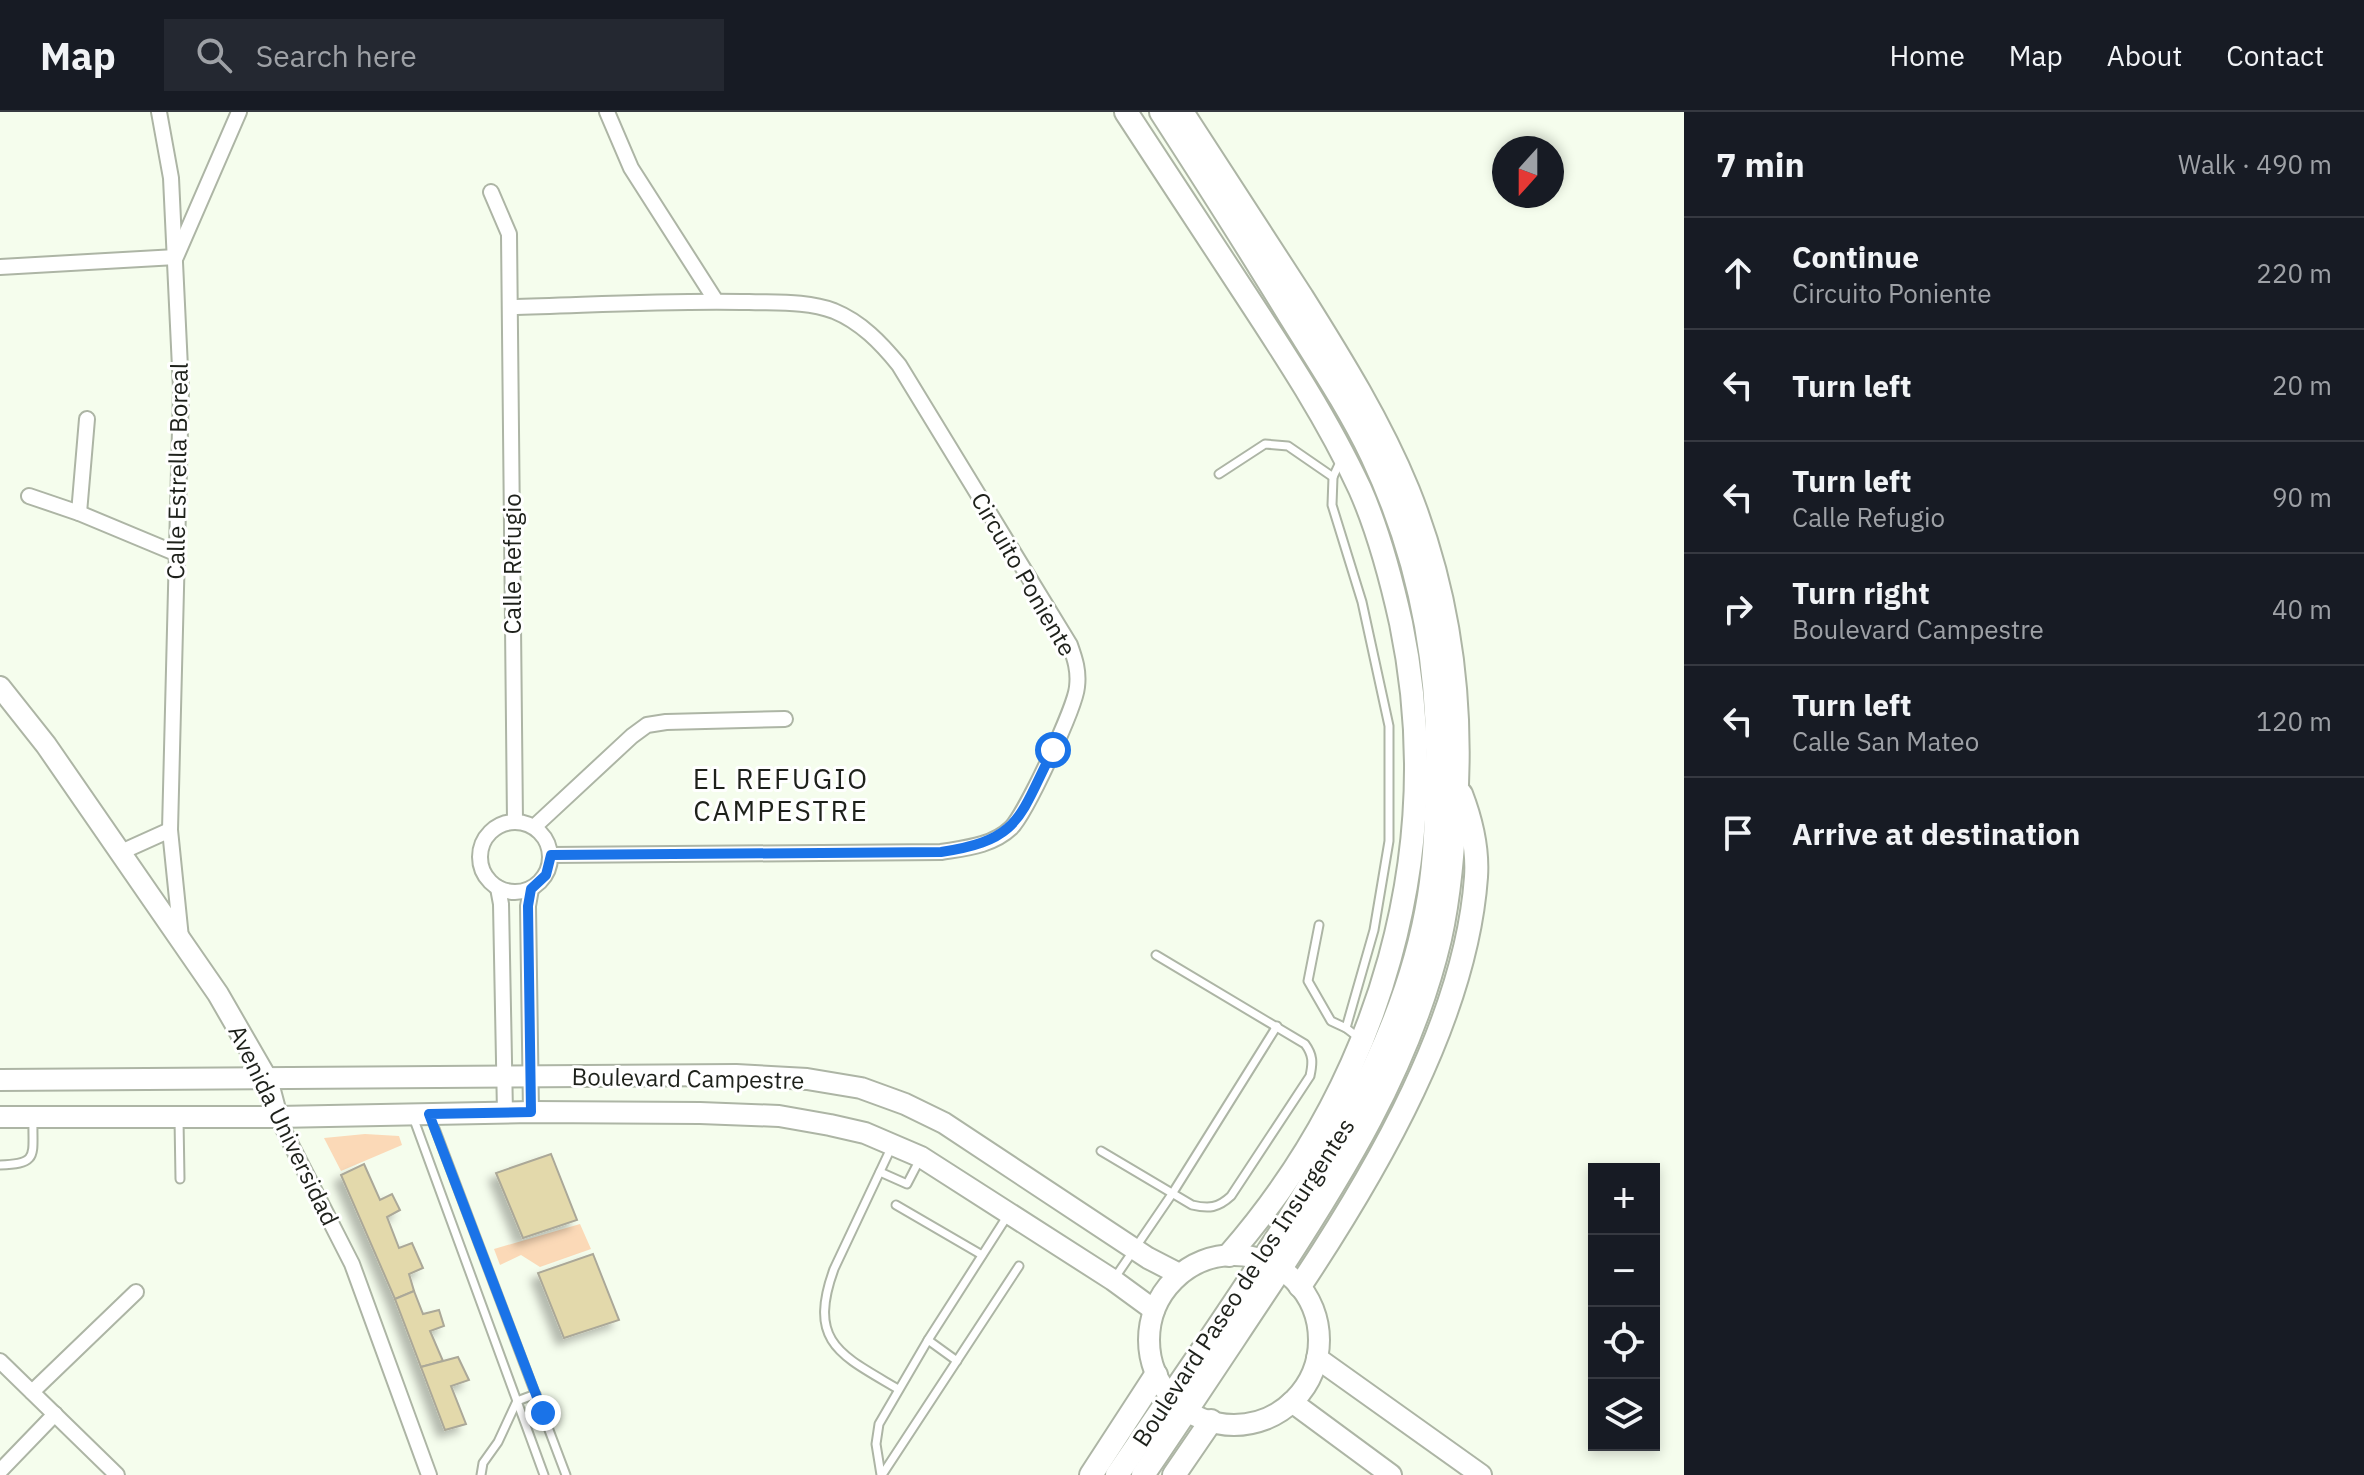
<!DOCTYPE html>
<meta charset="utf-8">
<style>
:root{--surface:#171b24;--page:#242831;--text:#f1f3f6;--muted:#9ea1a6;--line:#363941}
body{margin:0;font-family:"IBM Plex Sans",sans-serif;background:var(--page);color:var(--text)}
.controls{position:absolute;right:24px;bottom:24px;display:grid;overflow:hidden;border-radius:0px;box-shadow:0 4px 12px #0003}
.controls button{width:72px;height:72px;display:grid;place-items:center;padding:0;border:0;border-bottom:2px solid var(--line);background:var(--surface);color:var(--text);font:40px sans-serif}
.compass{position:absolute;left:1492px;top:24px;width:72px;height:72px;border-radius:50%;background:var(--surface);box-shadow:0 4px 12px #0003;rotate:201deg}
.stop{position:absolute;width:24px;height:24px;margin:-18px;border:6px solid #1a73e8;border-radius:50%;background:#fff}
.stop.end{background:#1a73e8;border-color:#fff;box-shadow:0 2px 8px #0008}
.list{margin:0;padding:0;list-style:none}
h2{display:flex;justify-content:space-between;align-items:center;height:104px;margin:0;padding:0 32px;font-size:34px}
h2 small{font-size:26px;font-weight:400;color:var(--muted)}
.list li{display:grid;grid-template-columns:52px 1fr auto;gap:24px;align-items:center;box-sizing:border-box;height:112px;padding:0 32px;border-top:2px solid var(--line)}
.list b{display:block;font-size:30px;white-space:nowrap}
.list p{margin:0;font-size:26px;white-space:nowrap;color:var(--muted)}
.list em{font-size:26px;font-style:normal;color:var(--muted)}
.icon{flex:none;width:44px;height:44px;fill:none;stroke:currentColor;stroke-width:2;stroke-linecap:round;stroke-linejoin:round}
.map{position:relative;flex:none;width:1684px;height:1363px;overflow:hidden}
header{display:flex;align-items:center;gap:48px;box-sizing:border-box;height:112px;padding:0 40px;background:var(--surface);border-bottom:2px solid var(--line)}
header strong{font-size:38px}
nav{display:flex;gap:44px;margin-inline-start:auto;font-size:28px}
.search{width:560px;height:72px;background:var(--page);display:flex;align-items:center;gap:20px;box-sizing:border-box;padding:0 28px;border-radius:0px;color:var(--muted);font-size:30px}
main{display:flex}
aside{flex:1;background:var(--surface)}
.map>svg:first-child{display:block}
.green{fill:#fbd9b7}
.building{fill:#e3d9ab;stroke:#aba898;stroke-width:2;filter:url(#shadow)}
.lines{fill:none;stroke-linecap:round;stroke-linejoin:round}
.lane-casing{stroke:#adb5a5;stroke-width:11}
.street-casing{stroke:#adb5a5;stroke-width:18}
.secondary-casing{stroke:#adb5a5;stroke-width:24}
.primary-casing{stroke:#adb5a5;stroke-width:26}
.lane{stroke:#fff;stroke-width:7}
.street{stroke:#fff;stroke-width:14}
.secondary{stroke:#fff;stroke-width:20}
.primary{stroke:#fff;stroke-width:22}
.route{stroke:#1a73e8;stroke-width:10}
.labels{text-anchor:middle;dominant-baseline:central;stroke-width:6;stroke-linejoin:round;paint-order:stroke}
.street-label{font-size:24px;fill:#1e211b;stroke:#fff}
.quarter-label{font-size:28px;letter-spacing:2px;fill:#1e211b;stroke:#fff}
</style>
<header>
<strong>Map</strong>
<div class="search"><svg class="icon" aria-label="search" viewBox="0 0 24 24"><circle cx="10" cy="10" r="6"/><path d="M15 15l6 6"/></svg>Search here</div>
<nav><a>Home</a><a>Map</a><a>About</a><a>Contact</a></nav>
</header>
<main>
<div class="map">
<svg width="1684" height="1363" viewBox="0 0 1684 1363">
<defs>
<filter id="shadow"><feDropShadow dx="-7" dy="7" stdDeviation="4" flood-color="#0004"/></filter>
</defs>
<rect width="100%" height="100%" fill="#f5fded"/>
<g class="green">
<polygon points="365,1022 399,1024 402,1033 341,1059 324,1026"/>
<polygon points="580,1112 591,1137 540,1155 521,1143 500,1153 494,1137"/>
</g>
<g class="building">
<polygon points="551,1042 577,1108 523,1126 496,1061"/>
<polygon points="364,1052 380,1088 392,1082 400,1098 387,1105 399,1136 412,1131 423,1156 409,1162 414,1179 395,1187 341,1063"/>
<polygon points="593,1142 619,1208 564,1226 538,1161"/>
<polygon points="414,1179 423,1202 439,1198 444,1214 430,1219 443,1249 421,1255 395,1187"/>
<polygon points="458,1245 469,1268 451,1274 466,1312 445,1318 421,1255"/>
</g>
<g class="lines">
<defs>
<g id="lane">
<polyline points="1341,348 1333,365 1332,393 1362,490 1389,614 1389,729 1374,818 1346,916 1359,926"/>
<polyline points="1219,362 1265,332 1288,334 1333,365"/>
<polyline points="1319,813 1308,869 1331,909 1346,916"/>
<polyline points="413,1005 544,1363"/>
<polyline points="431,1006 566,1363"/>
<polyline points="179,1007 180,1067"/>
<path d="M892,1034L834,1157C807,1231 841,1243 898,1277"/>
<path d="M1101,1039L1192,1093C1209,1097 1218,1096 1231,1084L1310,964C1313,950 1313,943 1305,932L1156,843"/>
<path d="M0,1053C40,1052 32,1043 33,1007"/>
<polyline points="880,1060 907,1072 920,1047"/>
<polyline points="896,1093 982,1143"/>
<polyline points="1114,1167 1172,1082 1277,914"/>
<polyline points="928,1228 957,1249"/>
<polyline points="481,1363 483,1351 498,1330 517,1289 536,1282"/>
<polyline points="881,1363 876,1332 879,1312 928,1228 1008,1103"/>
<polyline points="882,1363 1019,1154"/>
</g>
<g id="street">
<polyline points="159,0 171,66 181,277 170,718 181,826"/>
<polyline points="607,0 631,56 716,189"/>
<polyline points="491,80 509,122 515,710"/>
<polyline points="0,155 176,145 239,0"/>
<path d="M510,195C590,193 669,188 749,190C777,191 807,189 834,199C861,210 881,231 899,253L1070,533C1075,547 1079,559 1077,575C1075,596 1026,701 1011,716C992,734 965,736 941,740L551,743"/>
<polyline points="29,384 79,401 175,441"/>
<polyline points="79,401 87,307"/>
<circle cx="515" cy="745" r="35"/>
<polyline points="534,715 632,624 647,613 666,610 785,607"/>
<polyline points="119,741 170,718"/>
<polyline points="498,776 501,792 505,1001"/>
<polyline points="531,777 528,794 531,1000"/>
<polyline points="277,1005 352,1152 429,1363"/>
<polyline points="0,1249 117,1363"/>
<polyline points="32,1280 136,1180"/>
<polyline points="0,1359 55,1302"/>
</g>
<g id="secondary">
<polyline points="0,575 46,633 218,882 267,967 277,1005"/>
<polyline points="0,968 736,963 807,967 861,976 905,992 944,1011 1148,1146 1179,1162"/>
<polyline points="0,1005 277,1005 531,1000 700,1001 779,1004 830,1013 865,1021 921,1045 1113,1168 1154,1198"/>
<circle cx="1234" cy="1228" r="85"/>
<polyline points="1317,1246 1481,1363"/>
<polyline points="1292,1290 1391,1363"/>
</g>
<g id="primary">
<path d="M1126,0C1165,60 1205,120 1244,180C1286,244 1328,308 1360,377C1379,420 1391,466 1401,511C1448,738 1381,969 1229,1143"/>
<path d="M1300,1174C1377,1058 1466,906 1476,765C1478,736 1471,708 1461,682"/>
<polyline points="1091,1363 1156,1263"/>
<path d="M1117,1363C1174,1279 1233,1196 1287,1110C1350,1009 1410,904 1429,784C1436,741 1436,698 1437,655C1439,547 1418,442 1372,344C1349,296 1319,251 1291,206C1249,137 1205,68 1161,0"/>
<path d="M1143,1363C1186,1300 1228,1236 1270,1173C1341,1065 1410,955 1440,827C1450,782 1453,737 1456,691C1463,584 1448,478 1408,378C1380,310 1341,247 1302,185C1262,123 1222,61 1182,0"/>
<polyline points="1174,1363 1211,1309"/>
</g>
</defs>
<use href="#lane" class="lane-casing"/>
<use href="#street" class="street-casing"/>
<use href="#secondary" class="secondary-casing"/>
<use href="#primary" class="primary-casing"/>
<use href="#lane" class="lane"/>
<use href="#street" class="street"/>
<use href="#secondary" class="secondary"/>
<use href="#primary" class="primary"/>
</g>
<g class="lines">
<path class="route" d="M543,1301L429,1002L531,1000L528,794L531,777L546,763L551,743L941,740C1021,728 1019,705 1053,638"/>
</g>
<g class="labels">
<g class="street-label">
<text transform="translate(177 359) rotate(-89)">Calle Estrella Boreal</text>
<text transform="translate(512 452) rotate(-90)">Calle Refugio</text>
<text transform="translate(1024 462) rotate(60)">Circuito Poniente</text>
<text transform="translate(688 966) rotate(1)">Boulevard Campestre</text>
<text transform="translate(284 1013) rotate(64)">Avenida Universidad</text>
<text transform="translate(1243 1170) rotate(-57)">Boulevard Paseo de los Insurgentes</text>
</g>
<g class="quarter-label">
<text x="781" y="666">EL REFUGIO<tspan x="781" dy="32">CAMPESTRE</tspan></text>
</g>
</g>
</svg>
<div class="controls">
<button>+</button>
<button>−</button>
<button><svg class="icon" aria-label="locate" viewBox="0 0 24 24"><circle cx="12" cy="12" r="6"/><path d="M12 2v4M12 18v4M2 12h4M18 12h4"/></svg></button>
<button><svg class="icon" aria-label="layers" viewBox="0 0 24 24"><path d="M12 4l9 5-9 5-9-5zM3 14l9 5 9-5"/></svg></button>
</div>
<svg class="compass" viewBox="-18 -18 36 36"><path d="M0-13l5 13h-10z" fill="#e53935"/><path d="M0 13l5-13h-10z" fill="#9ea1a6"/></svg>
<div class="stop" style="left:1053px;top:638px"></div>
<div class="stop end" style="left:543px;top:1301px"></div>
</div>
<aside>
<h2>7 min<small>Walk · 490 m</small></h2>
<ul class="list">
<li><svg class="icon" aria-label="ahead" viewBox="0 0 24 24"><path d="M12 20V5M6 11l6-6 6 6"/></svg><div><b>Continue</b><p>Circuito Poniente</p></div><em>220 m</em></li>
<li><svg class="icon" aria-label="left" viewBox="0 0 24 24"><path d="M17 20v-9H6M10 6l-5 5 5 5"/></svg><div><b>Turn left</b></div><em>20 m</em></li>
<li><svg class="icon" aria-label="left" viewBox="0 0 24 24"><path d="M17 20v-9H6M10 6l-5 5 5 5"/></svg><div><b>Turn left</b><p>Calle Refugio</p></div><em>90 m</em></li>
<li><svg class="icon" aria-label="right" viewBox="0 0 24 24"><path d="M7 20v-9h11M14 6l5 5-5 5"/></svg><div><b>Turn right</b><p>Boulevard Campestre</p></div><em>40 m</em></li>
<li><svg class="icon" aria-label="left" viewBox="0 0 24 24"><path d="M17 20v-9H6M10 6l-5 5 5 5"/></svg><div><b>Turn left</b><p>Calle San Mateo</p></div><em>120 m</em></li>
<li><svg class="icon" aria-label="arrive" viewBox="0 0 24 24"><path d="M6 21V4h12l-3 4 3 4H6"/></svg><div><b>Arrive at destination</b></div></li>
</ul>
</aside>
</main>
